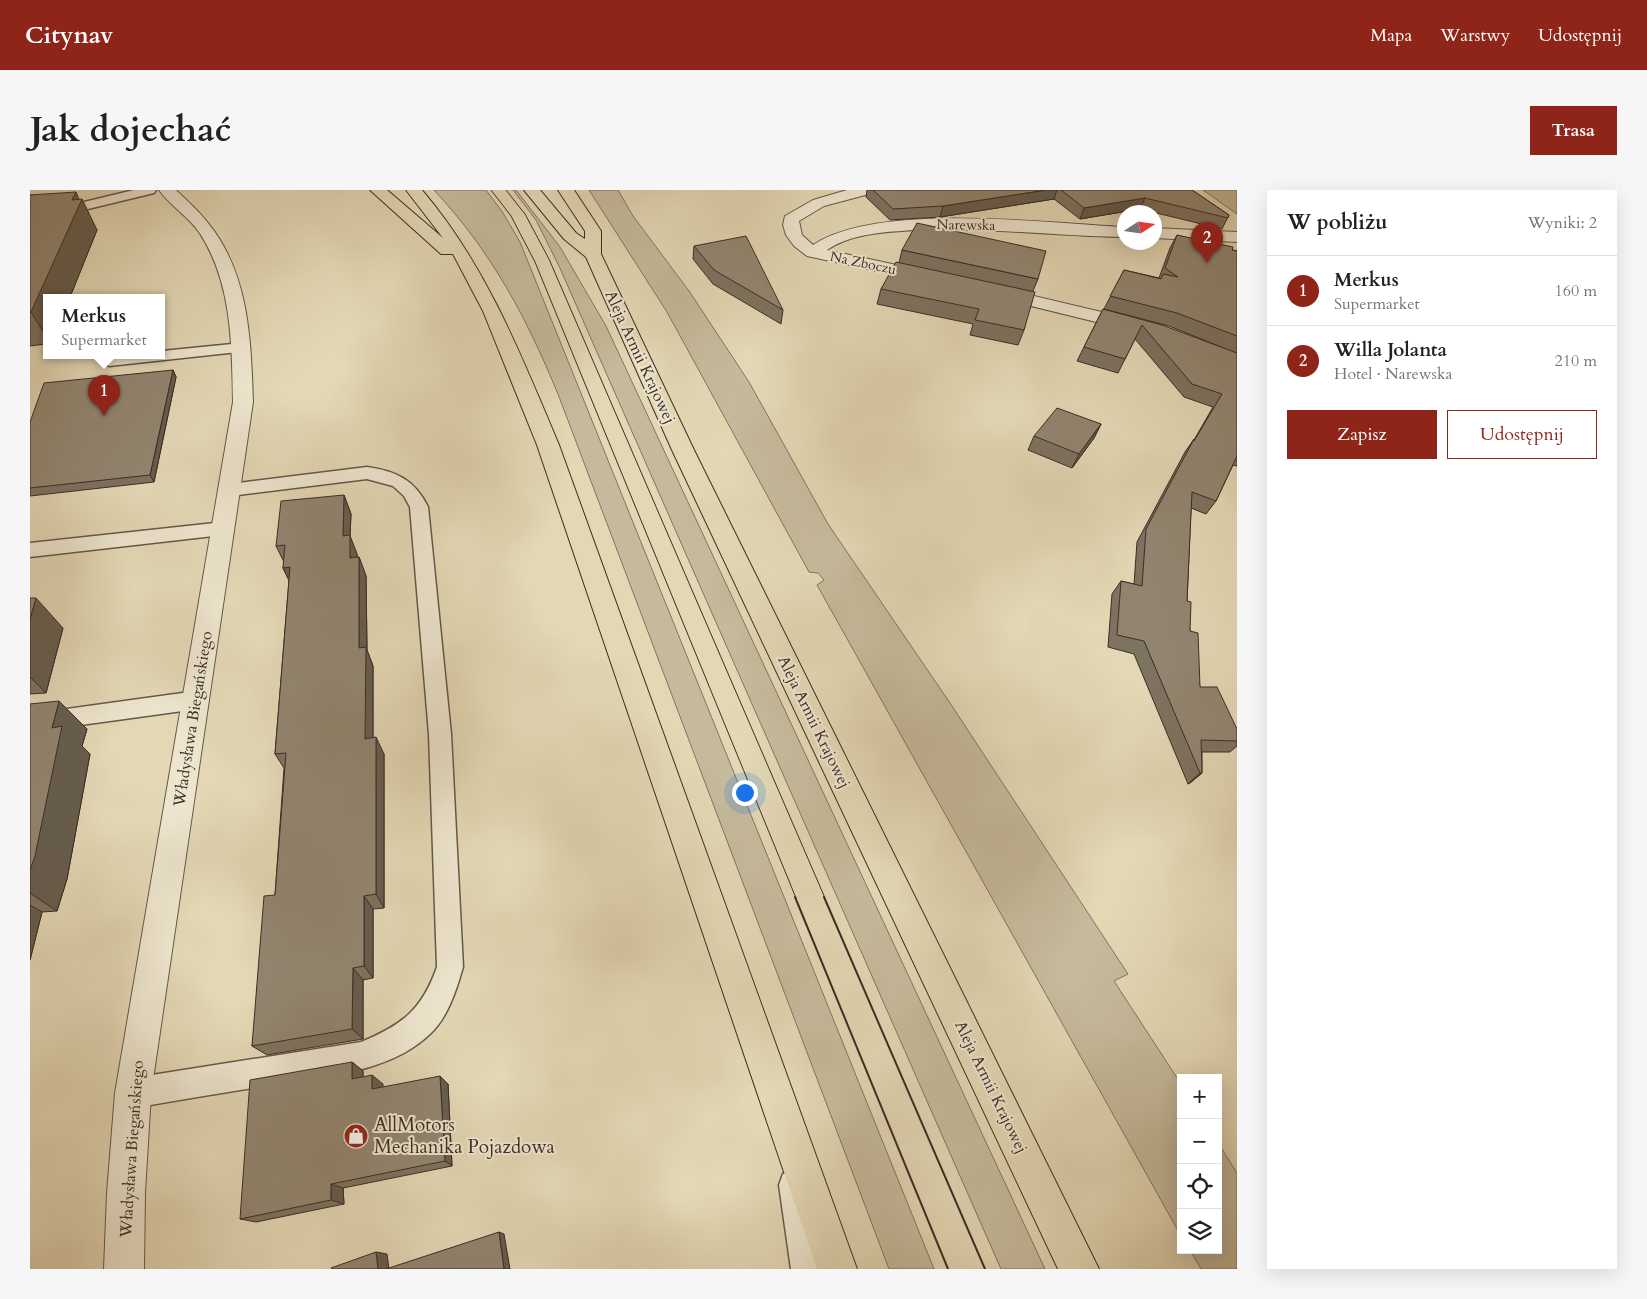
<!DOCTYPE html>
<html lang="pl">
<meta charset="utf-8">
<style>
:root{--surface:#fff;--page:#f6f6f6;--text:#222;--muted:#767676;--line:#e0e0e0;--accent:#8f2418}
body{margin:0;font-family:Cardo,serif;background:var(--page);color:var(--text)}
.controls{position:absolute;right:15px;bottom:15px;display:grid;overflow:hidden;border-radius:0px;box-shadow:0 5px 20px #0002}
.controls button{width:45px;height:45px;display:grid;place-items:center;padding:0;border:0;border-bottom:1px solid var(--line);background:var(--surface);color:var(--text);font:25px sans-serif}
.compass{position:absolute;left:1087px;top:15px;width:45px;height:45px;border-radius:50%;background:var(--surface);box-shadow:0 5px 20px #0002;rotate:78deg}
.you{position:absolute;left:714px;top:602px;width:18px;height:18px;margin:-12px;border:4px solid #fff;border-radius:50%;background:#1a73e8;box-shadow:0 0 0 8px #1a73e833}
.badge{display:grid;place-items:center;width:32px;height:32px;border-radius:50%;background:var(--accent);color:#fff;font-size:16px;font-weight:700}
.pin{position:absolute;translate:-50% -41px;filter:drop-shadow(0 1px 2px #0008)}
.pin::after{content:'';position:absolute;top:26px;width:18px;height:15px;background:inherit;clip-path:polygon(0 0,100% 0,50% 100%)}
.popup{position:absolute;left:13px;top:104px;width:122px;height:65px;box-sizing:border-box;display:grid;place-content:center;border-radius:0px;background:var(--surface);filter:drop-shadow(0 1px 4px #0005);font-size:16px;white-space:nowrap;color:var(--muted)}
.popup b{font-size:19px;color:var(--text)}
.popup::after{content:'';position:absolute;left:50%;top:100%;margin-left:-10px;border:10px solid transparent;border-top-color:var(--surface)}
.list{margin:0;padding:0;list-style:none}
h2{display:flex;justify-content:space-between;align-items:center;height:65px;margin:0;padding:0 20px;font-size:21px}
h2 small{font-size:16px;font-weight:400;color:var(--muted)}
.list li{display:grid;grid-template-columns:32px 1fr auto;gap:15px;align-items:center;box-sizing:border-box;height:70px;padding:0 20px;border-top:1px solid var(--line)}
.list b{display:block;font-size:19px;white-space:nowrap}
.list p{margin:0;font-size:16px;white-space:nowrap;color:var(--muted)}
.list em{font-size:16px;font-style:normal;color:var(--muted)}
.actions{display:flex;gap:10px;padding:15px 20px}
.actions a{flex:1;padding:11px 0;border:1px solid var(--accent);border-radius:0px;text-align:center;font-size:18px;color:var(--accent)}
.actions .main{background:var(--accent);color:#fff}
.icon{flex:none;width:28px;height:28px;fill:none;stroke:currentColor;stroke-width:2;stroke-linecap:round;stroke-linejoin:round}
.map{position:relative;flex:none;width:1207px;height:1079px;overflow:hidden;border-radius:0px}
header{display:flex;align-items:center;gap:30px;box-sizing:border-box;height:70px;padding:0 25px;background:var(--accent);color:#fff}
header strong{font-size:24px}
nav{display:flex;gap:28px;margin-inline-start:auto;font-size:18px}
.intro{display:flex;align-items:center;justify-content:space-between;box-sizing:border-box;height:120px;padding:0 30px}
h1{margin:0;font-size:35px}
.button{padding:12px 22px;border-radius:0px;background:var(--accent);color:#fff;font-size:18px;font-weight:700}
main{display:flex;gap:30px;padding:0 30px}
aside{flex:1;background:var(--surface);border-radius:0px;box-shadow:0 5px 20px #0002}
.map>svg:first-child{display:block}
.green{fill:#c6ba9c;stroke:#807462}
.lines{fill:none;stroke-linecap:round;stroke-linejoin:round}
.lane-casing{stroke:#65584a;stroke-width:3}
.street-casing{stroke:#65584a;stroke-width:2}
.primary-casing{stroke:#3b2d27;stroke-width:2}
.lane{fill:#ede5ce;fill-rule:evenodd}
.street{fill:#ede5ce;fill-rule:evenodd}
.primary{fill:#e3d7b4;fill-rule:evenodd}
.tram-far1{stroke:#3b2d27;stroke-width:1}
.tram{stroke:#3b2d27;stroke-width:2}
.wall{fill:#7e7260;stroke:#3b2d27}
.shaded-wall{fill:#665d4e;stroke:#3b2d27}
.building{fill:#928570;stroke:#3b2d27}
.labels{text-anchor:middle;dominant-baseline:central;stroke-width:4;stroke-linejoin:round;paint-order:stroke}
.far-street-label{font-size:14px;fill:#3b2d27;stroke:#ede5ce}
.street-label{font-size:16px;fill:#3b2d27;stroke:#ede5ce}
.near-poi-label{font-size:19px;fill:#3b2d27;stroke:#ede5ce;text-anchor:start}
</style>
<header>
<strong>Citynav</strong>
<nav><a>Mapa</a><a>Warstwy</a><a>Udostępnij</a></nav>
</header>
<div class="intro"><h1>Jak dojechać</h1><a class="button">Trasa</a></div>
<main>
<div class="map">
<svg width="1207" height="1079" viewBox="0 0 1207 1079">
<rect width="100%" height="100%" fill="#e3d7b4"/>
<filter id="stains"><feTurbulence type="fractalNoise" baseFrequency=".004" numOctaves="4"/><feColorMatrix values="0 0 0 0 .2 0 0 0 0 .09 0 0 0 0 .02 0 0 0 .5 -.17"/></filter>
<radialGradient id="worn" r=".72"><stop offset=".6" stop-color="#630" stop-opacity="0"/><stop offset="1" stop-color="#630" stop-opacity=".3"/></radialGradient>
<g class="green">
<path d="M404,0H456L473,23L490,52L904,1079H859L528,204C496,127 462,62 404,0Z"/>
<polygon points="483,0 486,0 530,57 576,136 1015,1079 971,1079 529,76 506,30"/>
<polygon points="559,0 588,0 603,26 659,101 719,192 798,334 920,513 1098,784 1084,791 1151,894 1151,1046 787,395 794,390 788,383 779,382 637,122"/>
<polygon points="1173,0 1207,0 1207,24"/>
<polygon points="1188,953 1207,983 1207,1079 1171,1079 1160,1060 1188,1060"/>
</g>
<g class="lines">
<defs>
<g id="lane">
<polygon points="104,0 126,0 124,3 0,33 0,25"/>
<polygon points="212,153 220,158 217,161 79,176 71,171 79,166 132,165 132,161"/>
<path d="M337,277C366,281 385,290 398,317L421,544L433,777C426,801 418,827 400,844C359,884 288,887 235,896C191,903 147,910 103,918L93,913L88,903L93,893L103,888L331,852C372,835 392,820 407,777L399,544L380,317L374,306L363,296L337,289L200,306L194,304L191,300L194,296L200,294Z"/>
<polygon points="194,332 201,334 203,339 201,344 0,367 0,353"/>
<polygon points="167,501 175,504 178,510 175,516 167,519 0,542 0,524"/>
<polygon points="764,980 775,984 779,995 793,1079 761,1079 749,995 753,984"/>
</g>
<g id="street">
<path d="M129,0H146C157,11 169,21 178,33C219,83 221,150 223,212L121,903L115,1003L114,1079H74L77,1003L85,903L203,212C202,154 202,92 169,42C158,26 140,16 129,0Z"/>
<path d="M817,0H846L843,3L794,16L769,31L772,45L783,55C847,12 1016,33 1094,37V47C1024,46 955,37 885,40C856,42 822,43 797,60L904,83L907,87L904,91L898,92L777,66L764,56L756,45L753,35L755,26L783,10Z"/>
<polygon points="1124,38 1207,42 1207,52 1124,48"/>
<polygon points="966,97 1114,132 1116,136 1114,140 1107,142 960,106 957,102 960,98"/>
</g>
<g id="primary">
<path d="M340,0H357L413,48L376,0H392C456,75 491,165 529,255L827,1079H787L507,255L453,121L423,64H411Z"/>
<polygon points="494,0 510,0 546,43 555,49 555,41 528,0 544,0 571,41 571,64 664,260 1069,1079 1028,1079 642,260 556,67 534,49"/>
</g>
</defs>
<use href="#lane" class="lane-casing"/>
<use href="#street" class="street-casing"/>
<use href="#primary" class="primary-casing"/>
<use href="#lane" class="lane"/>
<use href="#street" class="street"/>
<use href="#primary" class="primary"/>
<g class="tram-far1">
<polyline points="461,0 481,26 505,72 766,708"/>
<polyline points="476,0 495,24 519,69 795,708"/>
</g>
<g class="tram">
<polyline points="765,707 918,1079"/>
<polyline points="794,707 955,1079"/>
</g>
</g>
<g class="wall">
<polygon points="837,0 1162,0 1199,25 1192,39 1110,19 1050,29 1024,9 910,27 860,30 836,7"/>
<polygon points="0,5 49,10 67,40 40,107 16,107 16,154 0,156"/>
<polygon points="1147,45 1207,61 1207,276 1203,275 1186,311 1176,324 1161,318 1157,411 1160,441 1170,497 1207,539 1207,556 1200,562 1172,562 1172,583 1160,593 1158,594 1104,464 1078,457 1082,404 1091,391 1104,394 1107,352 1155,262 1164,249 1164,250 1183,217 1154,207 1105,149 1088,183 1047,171 1073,119 1191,157 1139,136 1074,119 1094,80 1129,88 1140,58"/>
<polygon points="664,56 753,120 751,134 683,94 663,69"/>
<polygon points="872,60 1008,89 1003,101 994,140 988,155 940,145 943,134 847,114 851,99 869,73"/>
<polygon points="143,180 146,187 124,292 0,306 0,232"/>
<polygon points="1071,234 1064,248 1042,278 998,260 1004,246"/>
<polygon points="314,305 321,324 320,346 327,364 327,367 329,367 336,386 337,460 343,476 343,548 354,564 354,718 343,719 343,788 333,790 333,849 237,865 222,856 245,705 254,578 245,564 259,390 253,378 254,372 246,356"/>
<polygon points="0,408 33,438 16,503 0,504"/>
<polygon points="0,514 57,539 52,556 60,564 37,689 27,721 12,722 0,770"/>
<polygon points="322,872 333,881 333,887 353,894 352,897 418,894 422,976 313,998 314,1014 226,1032 210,1029"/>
</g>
<g class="shaded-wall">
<polygon points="1016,0 1027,0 1024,9 910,27 913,16"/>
<polygon points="46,2 50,12 52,9 67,40 40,107 16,107 16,146 1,122 42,10"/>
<polygon points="1115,8 1110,19 1050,29 1054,18"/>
<polygon points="143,180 146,187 124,292 120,285"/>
<polygon points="1071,234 1064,248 1042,278 1049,264"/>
<polygon points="314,305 321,324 320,346 327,364 328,387 313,346"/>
<polygon points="329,367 336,386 337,460 343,476 343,566 335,549 329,458"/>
<polygon points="260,377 262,397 253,378"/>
<polygon points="6,408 33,438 16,503 0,487 0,429"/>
<polygon points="29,511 57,539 52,556 60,564 37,689 27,721 0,703 0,680 22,538"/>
<polygon points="346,547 354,564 354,718 346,704"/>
<polygon points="1170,583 1172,583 1160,593 1158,594"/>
<polygon points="334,706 343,719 343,788 334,776"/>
<polygon points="0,715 12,722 0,770"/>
<polygon points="323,778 333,790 333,849 322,839"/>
<polygon points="322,872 333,881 333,897 322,889"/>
<polygon points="342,885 353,894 352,907 342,899"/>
<polygon points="410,886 418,894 422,976 415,971"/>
<polygon points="301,994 313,998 314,1014 301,1010"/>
<polygon points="469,1042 474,1044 480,1079 474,1079"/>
<polygon points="346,1062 357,1064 359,1079 348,1079"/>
</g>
<g class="building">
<polygon points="843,0 1016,0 913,16 863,19"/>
<polygon points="1031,0 1162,0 1199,25 1198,28 1115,8 1054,18"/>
<polygon points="46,2 42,10 52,9 1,122 0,122 0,5"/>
<polygon points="887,33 1016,61 1008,89 872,60"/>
<polygon points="1147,45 1203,57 1202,60 1207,61 1207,146 1147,123 1080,106 1094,80 1131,89 1133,84 1148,87 1135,78"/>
<polygon points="716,46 753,120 684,80 664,56"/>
<polygon points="866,72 1005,102 994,140 945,130 949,119 851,99"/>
<polygon points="1073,119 1132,135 1207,163 1207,266 1186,311 1162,302 1157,411 1161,412 1160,441 1168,443 1170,497 1187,497 1207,539 1207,551 1171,550 1172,583 1170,583 1114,451 1087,445 1091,391 1112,396 1116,339 1164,249 1164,251 1192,204 1162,194 1112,135 1095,169 1054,157"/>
<polygon points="143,180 120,285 0,298 0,232 14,193"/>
<polygon points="1027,218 1071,234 1049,264 1004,246"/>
<polygon points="314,305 313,346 320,345 320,368 329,367 329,458 336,457 335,549 346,547 346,704 334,706 334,776 323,778 322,839 222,856 234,706 245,705 256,563 245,564 260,377 253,378 255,355 246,356 251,311"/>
<polygon points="0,408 6,408 0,429"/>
<polygon points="29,511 22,538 32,536 5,666 0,680 0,514"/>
<polygon points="322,872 322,889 342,885 342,899 410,886 415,971 301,994 301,1010 210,1029 220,890"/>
<polygon points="469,1042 474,1079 356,1079"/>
<polygon points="346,1062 348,1079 302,1079 301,1078"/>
</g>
<defs>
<symbol id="shop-disc" viewBox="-11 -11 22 22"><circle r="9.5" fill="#8f2418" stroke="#ede5ce"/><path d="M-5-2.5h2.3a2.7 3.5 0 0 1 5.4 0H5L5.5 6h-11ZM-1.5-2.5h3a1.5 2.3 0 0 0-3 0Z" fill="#fff"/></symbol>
</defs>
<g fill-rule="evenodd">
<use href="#shop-disc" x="312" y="932" width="28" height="28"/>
</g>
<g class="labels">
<g class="far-street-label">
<text transform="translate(936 35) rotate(1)">Narewska</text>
<text transform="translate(833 73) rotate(12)">Na Zboczu</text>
</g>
<g class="street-label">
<text transform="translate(610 167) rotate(65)">Aleja Armii Krajowej</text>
<text transform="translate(163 529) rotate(-81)">Władysława Biegańskiego</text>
<text transform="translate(784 532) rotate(64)">Aleja Armii Krajowej</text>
<text transform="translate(961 897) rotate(64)">Aleja Armii Krajowej</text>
<text transform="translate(102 959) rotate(-86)">Władysława Biegańskiego</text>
</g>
<g class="near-poi-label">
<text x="344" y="935">AllMotors<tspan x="344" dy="22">Mechanika Pojazdowa</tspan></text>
</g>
</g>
<rect width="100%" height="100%" filter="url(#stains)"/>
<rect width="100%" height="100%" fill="url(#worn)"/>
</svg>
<div class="controls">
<button>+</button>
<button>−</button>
<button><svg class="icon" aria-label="locate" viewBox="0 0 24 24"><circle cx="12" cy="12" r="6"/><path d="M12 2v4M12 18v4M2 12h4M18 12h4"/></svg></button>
<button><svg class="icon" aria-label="layers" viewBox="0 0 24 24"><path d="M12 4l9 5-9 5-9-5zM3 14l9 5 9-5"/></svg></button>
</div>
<svg class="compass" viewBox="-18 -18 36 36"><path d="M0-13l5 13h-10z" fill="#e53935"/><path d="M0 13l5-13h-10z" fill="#767676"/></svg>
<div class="you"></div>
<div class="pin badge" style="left:74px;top:226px">1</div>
<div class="popup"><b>Merkus</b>Supermarket</div>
<div class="pin badge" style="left:1177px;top:73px">2</div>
</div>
<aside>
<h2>W pobliżu<small>Wyniki: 2</small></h2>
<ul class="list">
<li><span class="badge">1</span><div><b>Merkus</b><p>Supermarket</p></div><em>160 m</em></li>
<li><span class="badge">2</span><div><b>Willa Jolanta</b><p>Hotel · Narewska</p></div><em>210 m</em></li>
</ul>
<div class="actions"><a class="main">Zapisz</a><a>Udostępnij</a></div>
</aside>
</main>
